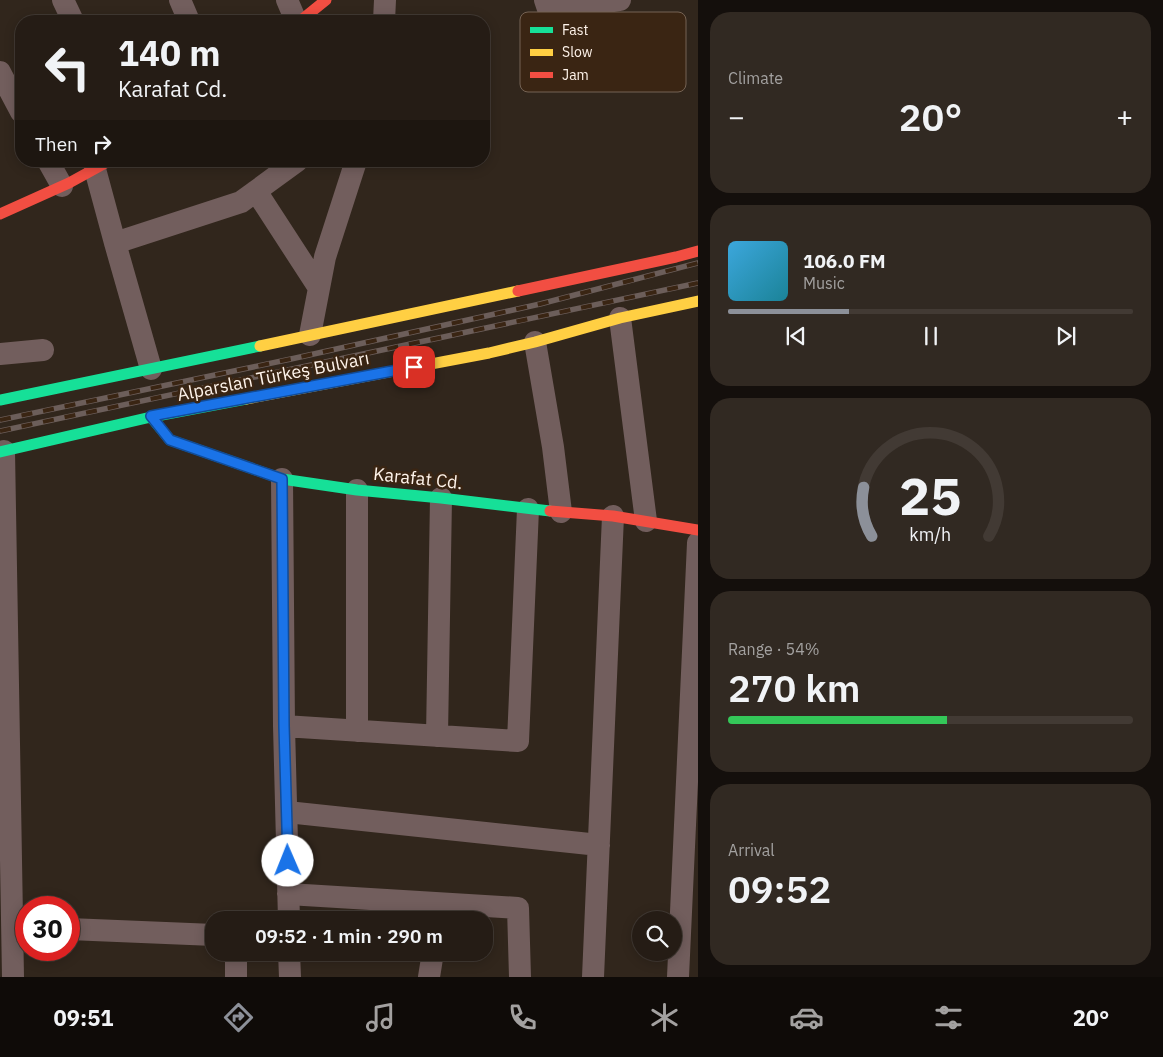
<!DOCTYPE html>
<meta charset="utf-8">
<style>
:root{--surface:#251c15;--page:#312922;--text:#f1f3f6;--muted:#a3a1a0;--line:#423a34;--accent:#8c9099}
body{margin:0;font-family:"IBM Plex Sans",sans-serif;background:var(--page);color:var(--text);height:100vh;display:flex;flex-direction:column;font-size:19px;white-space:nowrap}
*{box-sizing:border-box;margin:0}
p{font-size:16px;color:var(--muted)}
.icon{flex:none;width:28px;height:28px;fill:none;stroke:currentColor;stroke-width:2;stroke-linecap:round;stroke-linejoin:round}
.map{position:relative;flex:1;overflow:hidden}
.details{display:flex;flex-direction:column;gap:12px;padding:12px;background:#140f0c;width:465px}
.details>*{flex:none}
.banner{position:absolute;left:15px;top:15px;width:475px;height:152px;border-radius:20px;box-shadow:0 2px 12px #0003,0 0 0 1px var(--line);background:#251c15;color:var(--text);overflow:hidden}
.buttons{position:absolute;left:632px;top:911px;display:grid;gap:10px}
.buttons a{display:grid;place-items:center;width:50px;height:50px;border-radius:50%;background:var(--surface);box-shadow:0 2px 12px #0003,0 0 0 1px var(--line);font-size:25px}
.speed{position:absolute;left:15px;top:896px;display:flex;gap:10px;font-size:25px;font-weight:700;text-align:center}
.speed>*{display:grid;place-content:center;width:65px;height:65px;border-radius:50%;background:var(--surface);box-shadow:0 2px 12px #0003,0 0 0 1px var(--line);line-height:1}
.speed .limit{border:8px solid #d22;background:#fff;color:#111}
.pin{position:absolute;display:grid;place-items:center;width:42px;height:42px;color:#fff;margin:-21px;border-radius:10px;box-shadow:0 2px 8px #0006}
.me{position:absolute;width:55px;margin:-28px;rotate:359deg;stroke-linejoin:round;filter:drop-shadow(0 0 4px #0008)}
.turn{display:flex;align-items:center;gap:18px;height:105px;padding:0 20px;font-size:22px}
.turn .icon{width:65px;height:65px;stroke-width:2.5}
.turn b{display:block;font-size:35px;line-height:42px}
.then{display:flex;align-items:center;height:48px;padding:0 20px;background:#0003;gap:10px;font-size:19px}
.big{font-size:38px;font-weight:600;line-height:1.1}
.details .card{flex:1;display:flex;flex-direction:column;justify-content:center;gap:8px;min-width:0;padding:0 18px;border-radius:20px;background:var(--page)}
.details .dial{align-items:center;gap:0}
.dial svg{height:130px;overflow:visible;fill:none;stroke:var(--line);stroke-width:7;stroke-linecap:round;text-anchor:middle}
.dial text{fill:var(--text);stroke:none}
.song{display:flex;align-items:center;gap:15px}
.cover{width:60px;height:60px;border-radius:8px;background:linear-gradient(135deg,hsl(200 70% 55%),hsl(190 70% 35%))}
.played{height:5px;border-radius:2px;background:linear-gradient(90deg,var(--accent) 30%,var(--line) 30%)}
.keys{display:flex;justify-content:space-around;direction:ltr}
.heat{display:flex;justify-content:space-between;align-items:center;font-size:28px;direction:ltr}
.charge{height:8px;border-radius:4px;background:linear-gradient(90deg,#34c759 54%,var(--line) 0)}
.trip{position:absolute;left:205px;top:911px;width:288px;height:50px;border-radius:20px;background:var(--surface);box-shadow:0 2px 12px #0003,0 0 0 1px var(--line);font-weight:600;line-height:50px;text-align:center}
.tab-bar{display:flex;height:80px;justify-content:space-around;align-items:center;background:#0f0b08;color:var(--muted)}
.tab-bar .icon{width:35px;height:35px}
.tab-bar .on{color:var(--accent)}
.tab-bar b{font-size:22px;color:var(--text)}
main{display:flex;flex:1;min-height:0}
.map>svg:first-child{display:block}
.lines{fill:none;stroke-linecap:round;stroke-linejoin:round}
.street{stroke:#725e5d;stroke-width:22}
.fast{stroke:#16e098;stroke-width:11}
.slow{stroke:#ffcf43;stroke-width:11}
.jam{stroke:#f24e42;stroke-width:11}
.rail-casing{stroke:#6c5e5a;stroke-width:5.5}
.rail{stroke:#3a2513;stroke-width:4;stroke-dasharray:11;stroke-linecap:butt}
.route-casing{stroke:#114b97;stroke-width:12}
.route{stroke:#1a73e8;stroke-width:9}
.labels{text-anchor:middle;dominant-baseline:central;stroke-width:5;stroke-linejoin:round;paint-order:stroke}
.street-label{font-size:18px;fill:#fef3ea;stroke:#3a2513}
.key{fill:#3a2513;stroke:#756354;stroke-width:1}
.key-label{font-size:14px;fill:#fef3ea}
</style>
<main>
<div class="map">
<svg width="698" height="977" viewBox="0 0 698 977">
<rect width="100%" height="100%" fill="#31261c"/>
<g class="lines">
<!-- street -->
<path class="street" d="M63,0L73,21
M180,0L189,21
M287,0L296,21
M545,0L549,12L620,0
M384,21L385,0
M0,72L21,112
M48,161L62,186
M95,169L115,243L151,369
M256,191L319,288
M115,243L241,202L297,161
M620,318L646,521
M310,335L325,257L356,161
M535,342L553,447L561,512
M0,354L43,350
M4,451L13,977
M282,479L284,726L289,920
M357,490V731
M284,726L518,741L528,509
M437,736L441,498
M287,812L599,845
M288,894L518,908L520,977
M69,929L214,935
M289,952L290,977
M236,977V952
M429,977L433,952
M593,977L613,516
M678,977L698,543"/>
<!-- fast -->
<path class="fast" d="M0,400L260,346
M151,417L170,440L282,479L357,490L441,498L550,511
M0,452L151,417L246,399"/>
<!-- slow -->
<path class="slow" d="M260,346L518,291
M246,399L489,353L535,342L620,318L698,301"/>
<!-- jam -->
<path class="jam" d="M300,21L326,0
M0,214L69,183L109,161
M518,291L676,257L698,251
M550,511L613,516L698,530"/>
<defs>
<path id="rail" d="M0,420L291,359L540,304L698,263
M0,431L698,283"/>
</defs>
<!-- rail casing -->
<use href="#rail" class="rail-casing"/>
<!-- rail -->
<use href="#rail" class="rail"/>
</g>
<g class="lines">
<defs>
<path id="route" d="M288,861L284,726L282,479L170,440L151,416L414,367"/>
</defs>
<!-- route casing -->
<use href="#route" class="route-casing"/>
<!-- route -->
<use href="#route" class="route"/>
</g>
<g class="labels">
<!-- street labels -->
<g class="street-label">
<text transform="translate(273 376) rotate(-11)">Alparslan Türkeş Bulvarı</text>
<text transform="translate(418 478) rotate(6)">Karafat Cd.</text>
</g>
</g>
<!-- legend -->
<rect x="520" y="12" width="166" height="80" rx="8" class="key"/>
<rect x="530" y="27" width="23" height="6" fill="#16e098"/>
<rect x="530" y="49" width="23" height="7" fill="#ffcf43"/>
<rect x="530" y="72" width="23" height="6" fill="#f24e42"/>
<g class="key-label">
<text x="562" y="35">Fast</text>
<text x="562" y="57">Slow</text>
<text x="562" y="80">Jam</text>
</g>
</svg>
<div class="buttons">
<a><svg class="icon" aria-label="search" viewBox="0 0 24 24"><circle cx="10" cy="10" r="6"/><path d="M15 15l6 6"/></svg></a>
</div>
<div class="speed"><div class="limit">30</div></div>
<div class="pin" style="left:414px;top:367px;background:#d93025"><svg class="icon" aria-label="arrive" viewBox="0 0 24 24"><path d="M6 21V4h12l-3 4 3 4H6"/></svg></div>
<svg class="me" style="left:288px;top:861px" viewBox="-20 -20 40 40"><circle r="19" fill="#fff"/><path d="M0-13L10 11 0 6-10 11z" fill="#1a73e8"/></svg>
<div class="trip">09:52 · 1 min · 290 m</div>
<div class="banner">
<div class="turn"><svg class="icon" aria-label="left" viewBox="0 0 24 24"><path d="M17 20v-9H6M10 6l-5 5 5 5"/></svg><div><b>140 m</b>Karafat Cd.</div></div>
<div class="then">Then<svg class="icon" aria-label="right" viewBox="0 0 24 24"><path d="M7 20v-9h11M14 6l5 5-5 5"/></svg></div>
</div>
</div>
<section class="details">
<div class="card"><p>Climate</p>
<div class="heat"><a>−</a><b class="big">20°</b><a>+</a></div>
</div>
<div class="card">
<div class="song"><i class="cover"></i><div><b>106.0 FM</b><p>Music</p></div></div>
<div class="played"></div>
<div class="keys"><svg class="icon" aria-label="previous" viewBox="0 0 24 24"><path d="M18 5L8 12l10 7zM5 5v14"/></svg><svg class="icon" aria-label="pause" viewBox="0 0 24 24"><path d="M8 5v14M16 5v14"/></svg><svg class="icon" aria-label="next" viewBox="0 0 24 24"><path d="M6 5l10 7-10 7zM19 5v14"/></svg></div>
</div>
<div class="card dial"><svg viewBox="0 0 100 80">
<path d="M14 69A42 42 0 1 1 86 69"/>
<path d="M14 69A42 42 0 0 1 9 39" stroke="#8c9099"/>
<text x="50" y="56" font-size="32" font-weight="700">25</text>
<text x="50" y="72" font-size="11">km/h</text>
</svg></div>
<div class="card"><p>Range · 54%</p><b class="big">270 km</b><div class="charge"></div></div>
<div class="card"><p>Arrival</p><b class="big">09:52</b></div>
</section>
</main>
<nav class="tab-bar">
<b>09:51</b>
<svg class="icon on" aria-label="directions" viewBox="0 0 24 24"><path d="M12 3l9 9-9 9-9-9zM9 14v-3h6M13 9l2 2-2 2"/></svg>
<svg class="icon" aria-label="music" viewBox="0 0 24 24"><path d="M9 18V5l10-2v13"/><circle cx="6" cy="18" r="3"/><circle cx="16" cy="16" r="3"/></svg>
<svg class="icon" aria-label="phone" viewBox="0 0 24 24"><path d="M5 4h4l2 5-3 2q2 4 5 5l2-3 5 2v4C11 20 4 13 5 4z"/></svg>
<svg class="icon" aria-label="climate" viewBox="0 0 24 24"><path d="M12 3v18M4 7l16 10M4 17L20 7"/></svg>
<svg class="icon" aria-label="car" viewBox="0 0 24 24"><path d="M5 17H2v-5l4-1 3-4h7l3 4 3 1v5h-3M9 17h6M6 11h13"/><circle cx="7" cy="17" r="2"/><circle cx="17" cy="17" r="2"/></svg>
<svg class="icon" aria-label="filters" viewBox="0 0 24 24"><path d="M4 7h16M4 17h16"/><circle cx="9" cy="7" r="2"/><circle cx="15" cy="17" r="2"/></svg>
<b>20°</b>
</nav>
